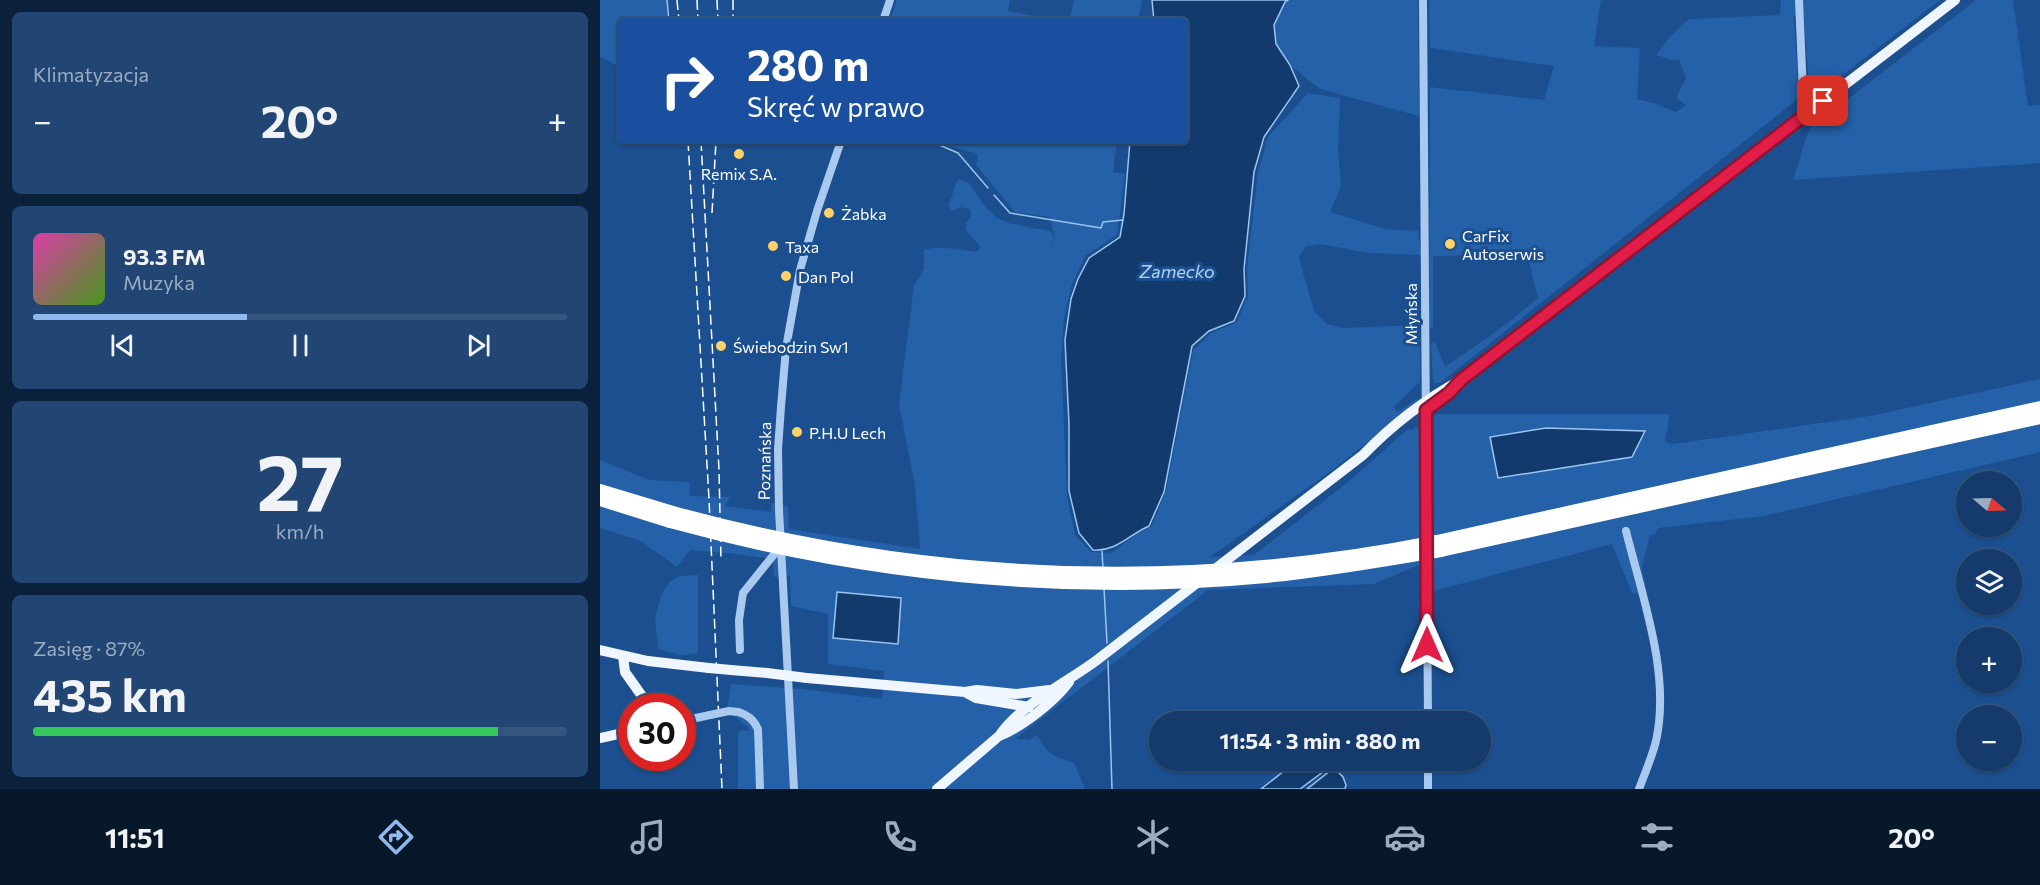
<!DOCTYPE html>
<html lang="pl">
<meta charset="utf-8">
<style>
:root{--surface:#143b6b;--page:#214673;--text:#f1f3f6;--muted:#9dadc1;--line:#33557e;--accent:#90b9f0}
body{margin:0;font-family:Commissioner,sans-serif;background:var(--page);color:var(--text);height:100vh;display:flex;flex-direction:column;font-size:22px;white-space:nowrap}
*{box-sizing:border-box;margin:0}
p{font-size:20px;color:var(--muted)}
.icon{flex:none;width:33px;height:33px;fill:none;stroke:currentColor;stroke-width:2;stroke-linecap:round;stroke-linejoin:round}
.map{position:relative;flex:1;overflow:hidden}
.side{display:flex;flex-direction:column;gap:12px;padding:12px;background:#0b203b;width:600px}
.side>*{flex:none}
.top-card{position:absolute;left:18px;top:18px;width:570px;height:126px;border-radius:6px;box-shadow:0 2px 4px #0004,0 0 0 2px var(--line);background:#1a4fa0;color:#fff;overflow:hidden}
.needle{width:39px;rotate:109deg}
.controls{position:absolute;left:1356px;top:471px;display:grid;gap:12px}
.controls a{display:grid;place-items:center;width:66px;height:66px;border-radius:50%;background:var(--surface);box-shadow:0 2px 4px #0004,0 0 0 2px var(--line);font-size:30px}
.speed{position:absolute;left:18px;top:693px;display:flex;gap:12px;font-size:30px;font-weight:700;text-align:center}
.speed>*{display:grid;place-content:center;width:78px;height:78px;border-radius:50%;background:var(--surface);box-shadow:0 2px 4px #0004,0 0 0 2px var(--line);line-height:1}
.speed .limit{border:9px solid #d22;background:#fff;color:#111}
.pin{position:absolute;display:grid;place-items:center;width:51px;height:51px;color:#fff;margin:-26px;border-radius:12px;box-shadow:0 3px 9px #0006}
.me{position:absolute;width:66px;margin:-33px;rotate:0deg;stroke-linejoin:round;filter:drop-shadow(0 0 4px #0008)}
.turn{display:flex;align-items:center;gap:21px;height:126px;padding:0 30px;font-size:27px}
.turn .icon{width:78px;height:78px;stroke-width:2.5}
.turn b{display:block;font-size:42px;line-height:51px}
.big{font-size:45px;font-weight:700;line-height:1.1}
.side .card{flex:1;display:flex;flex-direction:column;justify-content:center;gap:9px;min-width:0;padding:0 21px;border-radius:9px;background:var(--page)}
.side .dial{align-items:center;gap:0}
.dial b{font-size:78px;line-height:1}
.song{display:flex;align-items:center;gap:18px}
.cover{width:72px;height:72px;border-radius:9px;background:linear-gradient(135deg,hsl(320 70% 55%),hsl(100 70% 35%))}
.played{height:6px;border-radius:3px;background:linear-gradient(90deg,var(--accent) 40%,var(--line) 40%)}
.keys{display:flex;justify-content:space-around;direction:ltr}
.heat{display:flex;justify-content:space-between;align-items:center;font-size:33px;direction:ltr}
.charge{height:9px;border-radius:4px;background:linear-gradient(90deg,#34c759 87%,var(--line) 0)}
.trip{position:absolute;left:549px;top:711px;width:342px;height:60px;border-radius:30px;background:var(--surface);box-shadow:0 2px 4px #0004,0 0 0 2px var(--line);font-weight:700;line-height:60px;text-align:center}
.tab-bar{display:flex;height:96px;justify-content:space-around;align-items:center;background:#08182b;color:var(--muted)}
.tab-bar .icon{width:42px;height:42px}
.tab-bar .selected{color:var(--accent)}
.tab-bar b{font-size:27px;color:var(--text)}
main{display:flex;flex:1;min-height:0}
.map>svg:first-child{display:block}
.green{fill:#2461a8}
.water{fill:#123a6d;stroke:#9cc4f0;stroke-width:1.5}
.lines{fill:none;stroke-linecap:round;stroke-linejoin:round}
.stream{stroke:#9cc4f0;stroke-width:1.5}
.minor{stroke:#a9c9ee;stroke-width:8}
.major{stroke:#f0f6ff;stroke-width:10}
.highway{stroke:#fff;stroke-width:12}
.rail{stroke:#fff;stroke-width:1.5;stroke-dasharray:10 4.5;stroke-linecap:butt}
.minor-bridge{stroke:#a9c9ee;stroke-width:8}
.major-bridge{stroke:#f0f6ff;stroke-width:10}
.highway-bridge{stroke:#fff;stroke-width:12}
.route-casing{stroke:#92132f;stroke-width:15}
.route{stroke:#e11d48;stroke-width:10}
.poi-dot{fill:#ffd166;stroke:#1b4f8f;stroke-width:2}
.labels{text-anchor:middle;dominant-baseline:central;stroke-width:6;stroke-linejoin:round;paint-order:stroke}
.poi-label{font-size:16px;fill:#fff;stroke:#1b4f8f;text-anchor:start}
.street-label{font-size:16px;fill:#fff;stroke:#1b4f8f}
.water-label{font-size:18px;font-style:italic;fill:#b5d3f5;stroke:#1b4f8f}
</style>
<main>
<section class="side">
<div class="card"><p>Klimatyzacja</p>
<div class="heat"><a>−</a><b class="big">20°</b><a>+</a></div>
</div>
<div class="card">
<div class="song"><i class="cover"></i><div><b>93.3 FM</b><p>Muzyka</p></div></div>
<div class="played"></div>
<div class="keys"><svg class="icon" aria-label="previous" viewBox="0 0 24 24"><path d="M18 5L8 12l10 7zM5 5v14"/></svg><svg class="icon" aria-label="pause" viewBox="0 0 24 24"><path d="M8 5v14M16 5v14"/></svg><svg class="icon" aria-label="next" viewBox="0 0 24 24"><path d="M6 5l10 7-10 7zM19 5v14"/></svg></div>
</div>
<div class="card dial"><b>27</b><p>km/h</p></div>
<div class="card"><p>Zasięg · 87%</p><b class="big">435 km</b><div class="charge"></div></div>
</section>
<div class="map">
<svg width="1440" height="789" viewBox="0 0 1440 789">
<rect width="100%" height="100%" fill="#1b4f8f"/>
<!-- green -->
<path class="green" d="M0,0H68L69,21H21V67L0,57Z
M297,0H410L408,11L461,21H290Z
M474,0H542L538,21H469Z
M688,0H818L819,116L720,89L690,65L676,44L674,25L685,2Z
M829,0H1001L994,46L1040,48L1037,99L1054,103L1076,112L1086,105L1076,98L1086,78L1079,60H1070L1056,55L1070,37L1089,19L1180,15L1181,0H1340L1210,100L1204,17L1194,16L1199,98L840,383H835L833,379L831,345L834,340L845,367L908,323L938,298L927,254L833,256V327L829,329L830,87L944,100L954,66L830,48Z
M1376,0H1413L1428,106L1440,105V163L1193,180L1209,129Z
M708,93L740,98L738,150L741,186L730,212L785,229L818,231L821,255L768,253L720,244L706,246L699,258L714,311L727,324L743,328L820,325V382L793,407L798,412L818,398L815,405L731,471L610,557L654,555L748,482L809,428L810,430L817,427L821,434L820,501H832L830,419L837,414H1070L1065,442L1073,444L1270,416L1440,379V452L1164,516L1058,528L1055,534L1050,535L1042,568L1047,594L1032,593L1012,544L837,590L821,589L819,565L774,584L608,590L415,739L429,740L437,735C448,755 453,756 474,763L485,789H138V734L141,730L149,731L148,727L136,717L126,715L131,684L202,689L282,699L284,671L228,664V614L191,606L190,576L174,577L173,559L127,553L90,550L77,567L41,541L0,528V460L49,480L89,482L90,496L130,497L125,506L171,512V503L188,506L189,529L320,549L315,486L299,404L314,285L324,269V250C336,245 363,250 376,252L381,247L366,230V222L371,217L370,209L361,207L352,211L348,205C354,196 352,187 359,179L369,183L386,208L397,218L412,224L451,231L454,238L450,251L455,237L449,217L415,212L376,165L378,154L332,141H517L513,172L525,174L517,235L485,256L471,287L464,319L461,358L467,496L475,535L491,552L511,553L535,535L552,526L566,490L593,351L611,333L637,322L648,296L647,269L658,172L668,137Z
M98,575V653L81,655L58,649L55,618L61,595L70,581L80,576Z"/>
<!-- water -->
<path class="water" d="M552,0H688L685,2L674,25L676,44L690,65L699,86L664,137L654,172L644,269L645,296L634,321L609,331L592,346L564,492L549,526C530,534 516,552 493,550L479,533L469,491V424L465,340L471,299L478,279L489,258L520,237L524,214L530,141H585V21H554Z
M946,428L1045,431L1032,457L898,478L890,437Z
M237,592L301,598L298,644L233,638Z
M698,760L728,761L729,763L728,768L700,789H661Z
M730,771H737L743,777L746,785L745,789H707Z"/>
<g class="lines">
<!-- stream -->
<path class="stream" d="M67,0L69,21
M330,141L358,153L388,188
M394,195L410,213L501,228L503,222L523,220
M502,551L503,568
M504,588L507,643
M508,661L512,789"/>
<!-- minor -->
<path class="minor" d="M823,0L828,722
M1199,0L1204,116
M283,21L290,0
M1026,531C1042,596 1071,674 1056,741C1052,757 1045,773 1039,789
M140,650L139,620L143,593L180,547
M138,712C148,715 153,719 158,729L160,789
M82,721L110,715
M828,760V789
M194,789L179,510L178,449L181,407L186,348L200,270L217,211L241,141"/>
<!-- major -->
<path class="major" d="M0,650L48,661L109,668
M23,656L25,672L49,706
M131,670L167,673
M207,678L365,692L377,690L416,694L449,690
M365,692L376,698L429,707
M399,736C422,727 454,702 469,682
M0,738L32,731
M337,789L399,736C422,703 465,684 497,660L763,455C791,426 826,399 861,380L1355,0"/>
<!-- highway -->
<path class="highway" d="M0,490L73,512
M0,500L70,522
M837,541L1440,407
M841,551L1440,418"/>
<!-- rail -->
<path class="rail" d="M77,0L79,21
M97,0L98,21
M117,0L118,21
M133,0V21
M88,141L109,499L122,789
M101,141L119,470L121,560
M112,213L116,141"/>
<!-- minor-bridge -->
<path class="minor-bridge" d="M110,715L129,711L138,712"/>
<!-- major-bridge -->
<path class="major-bridge" d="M109,668L131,670
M167,673L207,678"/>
<!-- highway-bridge -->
<path class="highway-bridge" d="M73,512C325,581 581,592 837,541
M70,522C264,575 465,596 666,577C725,571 783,561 841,551"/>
</g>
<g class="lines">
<defs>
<path id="route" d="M827,645L826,410L849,393L861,380L1223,101"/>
</defs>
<!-- route casing -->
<use href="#route" class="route-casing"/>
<!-- route -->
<use href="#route" class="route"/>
</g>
<!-- markers -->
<g class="poi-dot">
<circle cx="139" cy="154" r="6"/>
<circle cx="229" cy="213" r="6"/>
<circle cx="850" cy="244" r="6"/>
<circle cx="173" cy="246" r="6"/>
<circle cx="186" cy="276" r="6"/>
<circle cx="121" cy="346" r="6"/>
<circle cx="197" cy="432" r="6"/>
</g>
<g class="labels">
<!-- poi labels -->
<g class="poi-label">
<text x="139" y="173" text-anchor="middle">Remix S.A.</text>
<text x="241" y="213">Żabka</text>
<text x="862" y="235">CarFix<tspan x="862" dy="18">Autoserwis</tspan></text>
<text x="185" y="246">Taxa</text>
<text x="198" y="276">Dan Pol</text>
<text x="133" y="346">Świebodzin Sw1</text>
<text x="209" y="432">P.H.U Lech</text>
</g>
<!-- street labels -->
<g class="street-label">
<text transform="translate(810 314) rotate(-90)">Młyńska</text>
<text transform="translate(164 461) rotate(-89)">Poznańska</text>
</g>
<!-- water labels -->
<g class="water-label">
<text x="577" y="271">Zamecko</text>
</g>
</g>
</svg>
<div class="controls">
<a><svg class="needle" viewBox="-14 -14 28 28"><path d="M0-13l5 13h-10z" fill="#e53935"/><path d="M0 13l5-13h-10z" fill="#9dadc1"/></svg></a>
<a><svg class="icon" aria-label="layers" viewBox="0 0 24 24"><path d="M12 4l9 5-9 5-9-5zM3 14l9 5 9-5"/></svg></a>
<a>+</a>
<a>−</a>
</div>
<div class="speed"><div class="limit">30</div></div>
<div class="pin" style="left:1223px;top:101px;background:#d93025"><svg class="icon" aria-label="arrive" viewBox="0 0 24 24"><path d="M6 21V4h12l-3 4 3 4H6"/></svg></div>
<svg class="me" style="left:827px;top:645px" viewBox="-20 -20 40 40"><path d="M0-17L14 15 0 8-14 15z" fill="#e11d48" stroke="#fff" stroke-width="4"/></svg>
<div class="trip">11:54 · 3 min · 880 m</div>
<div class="top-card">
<div class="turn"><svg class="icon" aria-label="right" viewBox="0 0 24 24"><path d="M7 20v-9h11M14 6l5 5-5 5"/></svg><div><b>280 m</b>Skręć w prawo</div></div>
</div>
</div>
</main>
<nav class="tab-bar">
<b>11:51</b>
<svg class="icon selected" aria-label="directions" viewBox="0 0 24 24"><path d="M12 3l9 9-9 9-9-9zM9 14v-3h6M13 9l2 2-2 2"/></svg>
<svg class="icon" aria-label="music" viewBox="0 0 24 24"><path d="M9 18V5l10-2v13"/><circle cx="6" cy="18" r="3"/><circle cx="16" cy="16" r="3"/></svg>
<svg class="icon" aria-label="phone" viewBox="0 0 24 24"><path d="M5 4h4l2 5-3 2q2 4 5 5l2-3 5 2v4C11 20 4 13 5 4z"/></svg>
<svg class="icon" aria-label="climate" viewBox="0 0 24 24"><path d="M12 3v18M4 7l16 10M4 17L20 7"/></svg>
<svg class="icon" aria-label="car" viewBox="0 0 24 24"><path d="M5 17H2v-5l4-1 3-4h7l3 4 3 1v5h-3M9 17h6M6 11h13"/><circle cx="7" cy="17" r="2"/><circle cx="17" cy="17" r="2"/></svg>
<svg class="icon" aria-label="filters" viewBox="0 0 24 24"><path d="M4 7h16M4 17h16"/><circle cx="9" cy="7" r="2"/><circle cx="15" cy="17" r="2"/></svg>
<b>20°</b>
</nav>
